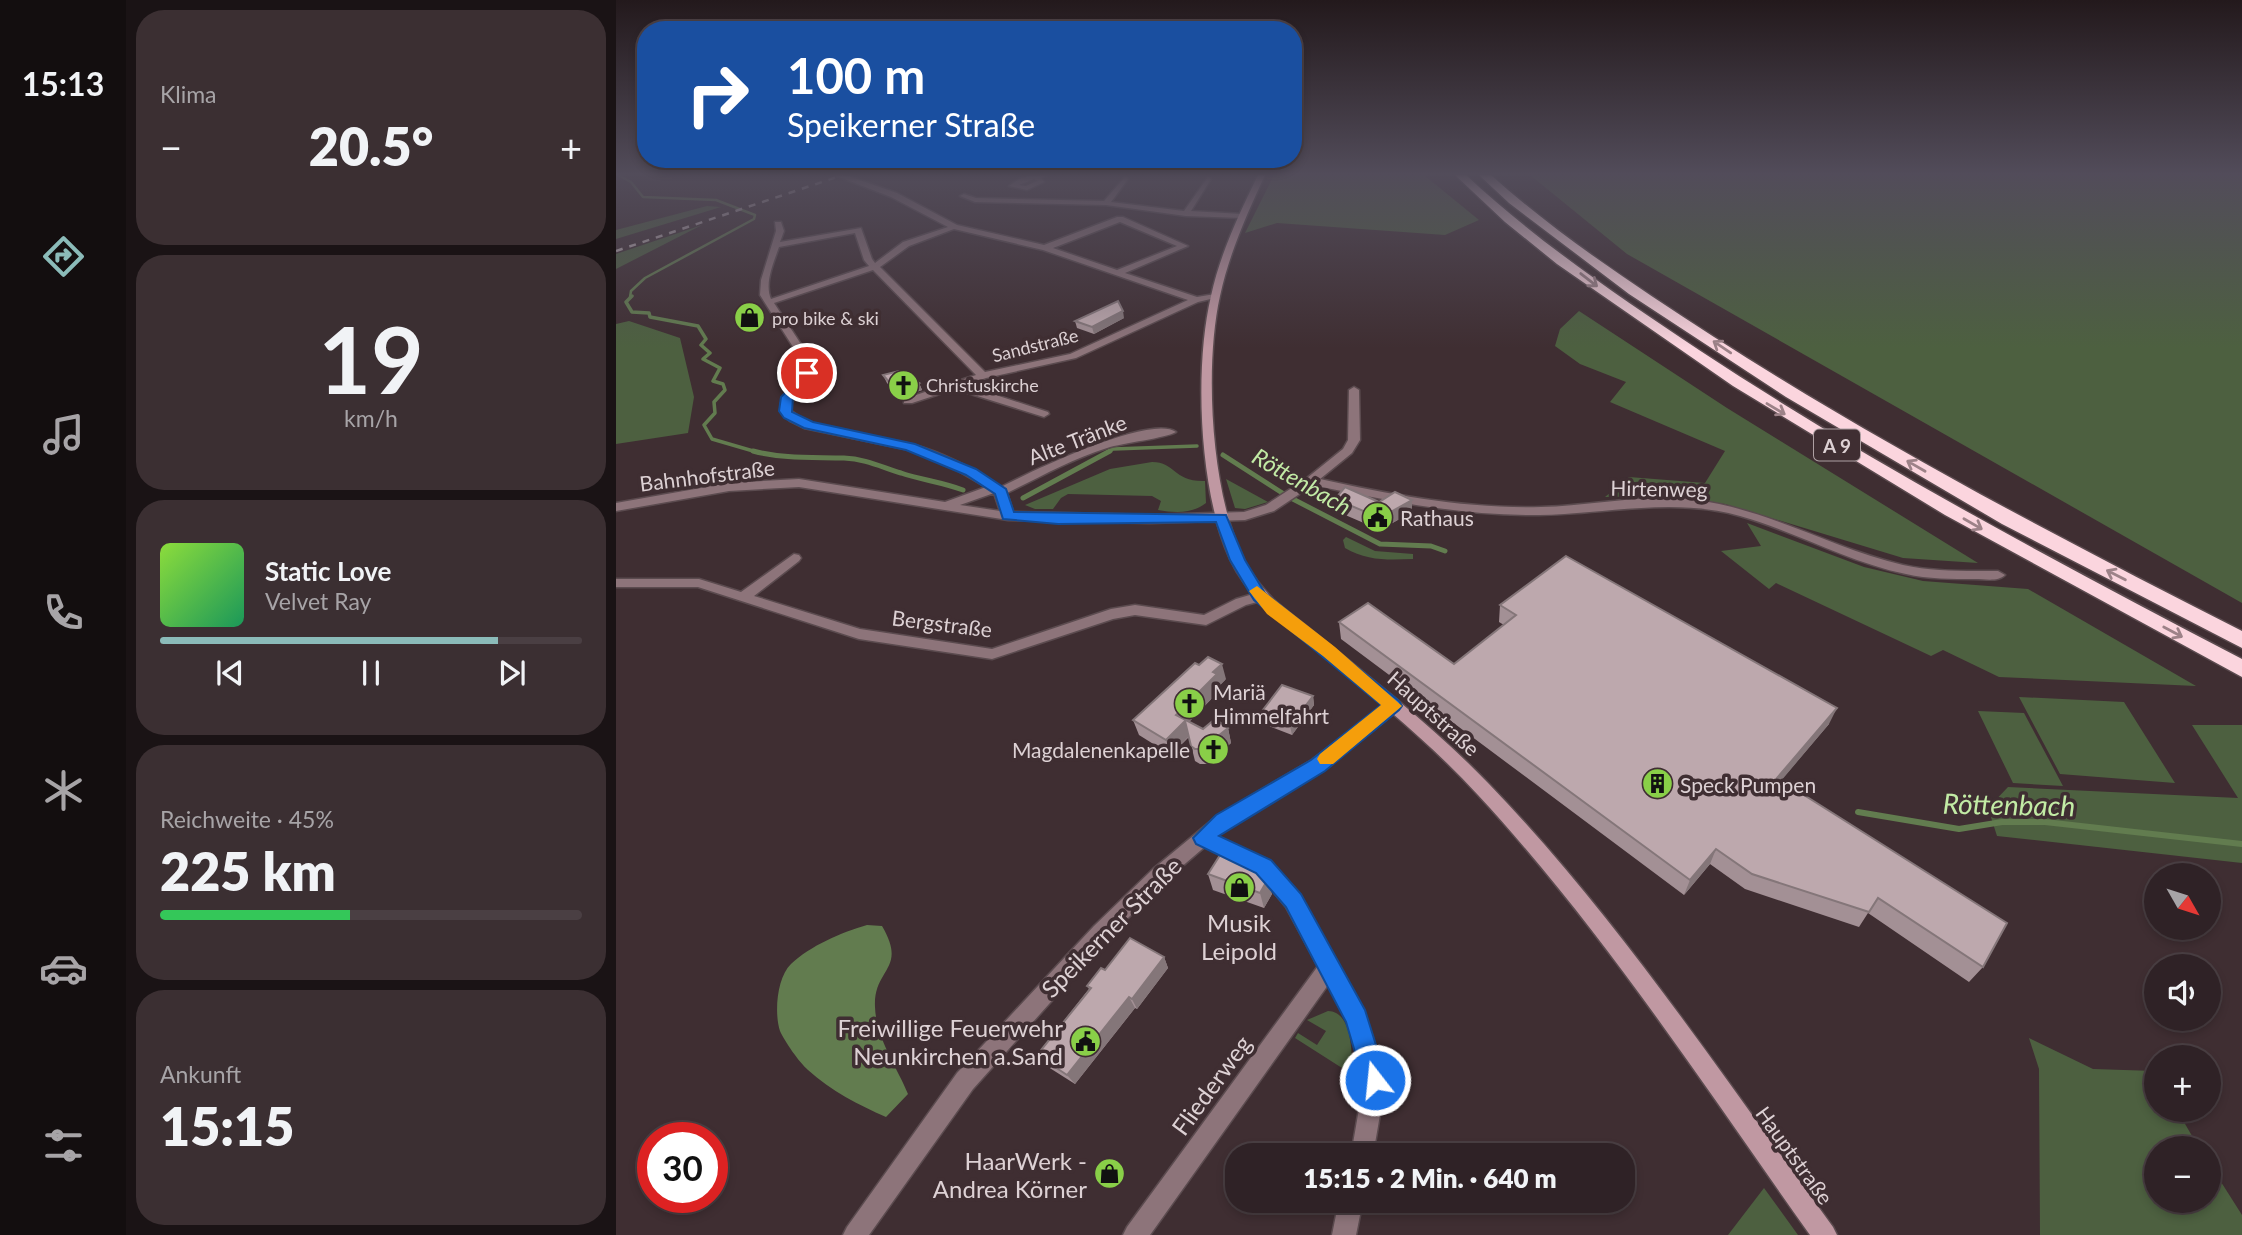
<!DOCTYPE html>
<html lang="de">
<meta charset="utf-8">
<style>
:root{--surface:#2f2226;--page:#3b2f32;--text:#f1f3f6;--muted:#a7a4a7;--line:#4a3f43;--accent:#8bbbb9}
body{margin:0;font-family:Lato,sans-serif;background:var(--page);color:var(--text);height:100vh;display:flex;flex-direction:column;font-size:26px;white-space:nowrap}
*{box-sizing:border-box;margin:0}
p{font-size:23px;color:var(--muted)}
.icon{flex:none;width:38px;height:38px;fill:none;stroke:currentColor;stroke-width:2;stroke-linecap:round;stroke-linejoin:round}
.map{position:relative;flex:1;overflow:hidden}
.side{display:flex;flex-direction:column;gap:10px;padding:10px;background:#1a1315;width:490px}
.side>*{flex:none}
.top-card{position:absolute;left:21px;top:21px;width:665px;height:147px;border-radius:28px;box-shadow:0 4px 10px #0003,0 0 0 2px var(--line);background:#1a4fa0;color:#fff;overflow:hidden}
.needle{width:46px;rotate:129deg}
.fabs{position:absolute;left:1528px;top:863px;display:grid;gap:14px}
.fabs a{display:grid;place-items:center;width:77px;height:77px;border-radius:50%;background:var(--surface);box-shadow:0 4px 10px #0003,0 0 0 2px var(--line);font-size:35px}
.speed{position:absolute;left:21px;top:1122px;display:flex;gap:14px;font-size:35px;font-weight:700;text-align:center}
.speed>*{display:grid;place-content:center;width:91px;height:91px;border-radius:50%;background:var(--surface);box-shadow:0 4px 10px #0003,0 0 0 2px var(--line);line-height:1}
.speed .limit{border:10px solid #d22;background:#fff;color:#111}
.pin{position:absolute;display:grid;place-items:center;width:60px;height:60px;color:#fff;margin:-30px;border:4px solid #fff;border-radius:50%;box-shadow:0 2px 7px #0007}
.me{position:absolute;width:77px;margin:-38px;rotate:344deg;stroke-linejoin:round;filter:drop-shadow(0 0 5px #0008)}
.turn{display:flex;align-items:center;gap:24px;height:147px;padding:0 35px;font-size:32px}
.turn .icon{width:91px;height:91px;stroke-width:2.5}
.turn b{display:block;font-size:49px;line-height:60px}
.big{font-size:52px;font-weight:800;line-height:1.1}
.side .widget{flex:1;display:flex;flex-direction:column;justify-content:center;gap:10px;min-width:0;padding:0 24px;border-radius:28px;background:var(--page)}
.side .dial{align-items:center;gap:0}
.dial b{font-size:91px;line-height:1}
.song{display:flex;align-items:center;gap:21px}
.cover{width:84px;height:84px;border-radius:10px;background:linear-gradient(135deg,hsl(90 70% 55%),hsl(150 70% 35%))}
.played{height:7px;border-radius:4px;background:linear-gradient(90deg,var(--accent) 80%,var(--line) 80%)}
.keys{display:flex;justify-content:space-around;direction:ltr}
.heat{display:flex;justify-content:space-between;align-items:center;font-size:38px;direction:ltr}
.charge{height:10px;border-radius:5px;background:linear-gradient(90deg,#34c759 45%,var(--line) 0)}
.trip{position:absolute;left:609px;top:1143px;width:410px;height:70px;border-radius:28px;background:var(--surface);box-shadow:0 4px 10px #0003,0 0 0 2px var(--line);font-weight:800;line-height:70px;text-align:center}
main{display:flex;flex:1;min-height:0}
.dock{display:flex;flex-direction:column;width:126px;justify-content:space-around;align-items:center;background:#130e0f;color:var(--muted)}
.dock .icon{width:49px;height:49px}
.dock .selected{color:var(--accent)}
.dock b{font-size:32px;color:var(--text)}
.map>svg:first-child{display:block}
.green{fill:#4d6040}
.water{fill:#627c4f}
.lines{fill:none;stroke-linecap:round;stroke-linejoin:round}
.stream-far3{stroke:#627c4f;stroke-width:2.5}
.stream-far2{stroke:#627c4f;stroke-width:3.5}
.stream-far1{stroke:#627c4f;stroke-width:5}
.stream{stroke:#627c4f;stroke-width:6}
.minor-casing{stroke:#5b4b4f;stroke-width:3}
.tertiary-casing{stroke:#5b4b4f;stroke-width:3}
.secondary-casing{stroke:#5b4b4f;stroke-width:3}
.motorway-casing{stroke:#5b4b4f;stroke-width:3}
.minor{fill:#8d747a;fill-rule:evenodd}
.tertiary{fill:#8d747a;fill-rule:evenodd}
.secondary{fill:#c098a2;fill-rule:evenodd}
.motorway{fill:#fbd5de;fill-rule:evenodd}
.rail{stroke:#bfb2b5;stroke-width:2.5;stroke-dasharray:7 7;stroke-linecap:butt}
.wall{fill:#a39095}
.shaded-wall{fill:#847679}
.building{fill:#bda8ad;stroke:#847679;stroke-width:2}
.oneway{stroke:#9d8288}
.route{fill:#1a73e8;stroke:#114b97;stroke-width:2}
.slow{fill:#f59e0b}
.labels{text-anchor:middle;dominant-baseline:central;stroke-width:7;stroke-linejoin:round;paint-order:stroke}
.far-poi-label{font-size:18px;fill:#ddd1d4;stroke:#3f2e32;text-anchor:start}
.far-street-label{font-size:18px;fill:#ddd1d4;stroke:#3f2e32}
.shield{fill:#3f2e32;stroke:#aea0a3;stroke-width:2}
.shield-label{font-size:19px;font-weight:bold;fill:#ddd1d4}
.street-label{font-size:21px;fill:#ddd1d4;stroke:#3f2e32}
.poi-label{font-size:21px;fill:#ddd1d4;stroke:#3f2e32;text-anchor:start}
.water-label{font-size:23px;font-style:italic;fill:#c2eba5;stroke:#3f2e32}
.near-poi-label{font-size:24px;fill:#ddd1d4;stroke:#3f2e32;text-anchor:end}
.near-street-label{font-size:24px;fill:#ddd1d4;stroke:#3f2e32}
.near-water-label{font-size:28px;font-style:italic;fill:#c2eba5;stroke:#3f2e32}
</style>
<main>
<nav class="dock">
<b>15:13</b>
<svg class="icon selected" aria-label="directions" viewBox="0 0 24 24"><path d="M12 3l9 9-9 9-9-9zM9 14v-3h6M13 9l2 2-2 2"/></svg>
<svg class="icon" aria-label="music" viewBox="0 0 24 24"><path d="M9 18V5l10-2v13"/><circle cx="6" cy="18" r="3"/><circle cx="16" cy="16" r="3"/></svg>
<svg class="icon" aria-label="phone" viewBox="0 0 24 24"><path d="M5 4h4l2 5-3 2q2 4 5 5l2-3 5 2v4C11 20 4 13 5 4z"/></svg>
<svg class="icon" aria-label="climate" viewBox="0 0 24 24"><path d="M12 3v18M4 7l16 10M4 17L20 7"/></svg>
<svg class="icon" aria-label="car" viewBox="0 0 24 24"><path d="M5 17H2v-5l4-1 3-4h7l3 4 3 1v5h-3M9 17h6M6 11h13"/><circle cx="7" cy="17" r="2"/><circle cx="17" cy="17" r="2"/></svg>
<svg class="icon" aria-label="filters" viewBox="0 0 24 24"><path d="M4 7h16M4 17h16"/><circle cx="9" cy="7" r="2"/><circle cx="15" cy="17" r="2"/></svg>
</nav>
<section class="side">
<div class="widget"><p>Klima</p>
<div class="heat"><a>−</a><b class="big">20.5°</b><a>+</a></div>
</div>
<div class="widget dial"><b>19</b><p>km/h</p></div>
<div class="widget">
<div class="song"><i class="cover"></i><div><b>Static Love</b><p>Velvet Ray</p></div></div>
<div class="played"></div>
<div class="keys"><svg class="icon" aria-label="previous" viewBox="0 0 24 24"><path d="M18 5L8 12l10 7zM5 5v14"/></svg><svg class="icon" aria-label="pause" viewBox="0 0 24 24"><path d="M8 5v14M16 5v14"/></svg><svg class="icon" aria-label="next" viewBox="0 0 24 24"><path d="M6 5l10 7-10 7zM19 5v14"/></svg></div>
</div>
<div class="widget"><p>Reichweite · 45%</p><b class="big">225 km</b><div class="charge"></div></div>
<div class="widget"><p>Ankunft</p><b class="big">15:15</b></div>
</section>
<div class="map">
<svg width="1626" height="1235" viewBox="0 0 1626 1235">
<rect width="100%" height="100%" fill="#3f2e32"/>
<!-- green -->
<path class="green" d="M658,175H808L863,220L829,235L661,223L629,233Z
M914,175H1626V603L1011,254Z
M91,206L105,207L0,239V230Z
M86,225L0,269V254Z
M963,311L1111,408L1362,563L1287,558L1109,504L1042,496L989,497L1013,477L1089,483L1109,451L994,402L1010,382L964,364L939,346L944,329Z
M13,321L64,338L78,397L72,433L0,444V324Z
M536,462C560,462 557,482 589,481L590,503C576,514 559,513 542,510L545,501L536,496L452,494L445,498L437,509H419L409,505L494,469Z
M610,479L652,502L629,509L619,508Z
M1131,523L1248,567L1307,581L1412,589L1580,686L1383,677L1327,650L1315,656L1160,583L1153,589L1105,551L1145,546Z
M730,537L759,551L797,554V559C772,560 751,561 729,548L727,540Z
M1403,697L1508,702L1559,783L1444,774Z
M1362,711L1408,713L1447,786L1397,783Z
M1576,725H1626V863L1381,836L1372,808L1392,787L1622,798Z
M712,1011C738,1012 735,1056 737,1075L679,1038L682,1033L701,1045L710,1031L691,1020Z
M1413,1038L1477,1069L1539,1071L1540,1110H1561L1583,1148H1540V1200H1592L1593,1163L1626,1215V1235H1424L1423,1069Z
M1148,1188L1182,1235H1112Z"/>
<!-- water -->
<path class="water" d="M251,925L266,926C292,970 257,968 259,1007C260,1038 281,1067 292,1094L270,1117C243,1105 215,1091 192,1070C183,1062 169,1042 164,1031C158,1013 161,977 175,964C194,946 226,932 251,925Z"/>
<g class="lines">
<!-- stream-far3 -->
<path class="stream-far3" d="M2,175L15,182L27,197L100,200L139,215L138,219L29,278L15,291L14,297"/>
<!-- stream-far2 -->
<path class="stream-far2" d="M16,296L10,302L16,312L33,313L34,317L82,326L90,339L85,345L94,353L87,359L104,368L97,381L107,384L109,390L98,402L99,413L88,425L96,439L144,453
M490,453L497,449L581,446"/>
<!-- stream-far1 -->
<path class="stream-far1" d="M137,451C167,459 198,457 228,458C250,459 265,467 285,473C306,480 326,482 347,490
M607,455L671,496L764,544L815,546L829,551
M407,498L494,451"/>
<!-- stream -->
<path class="stream" d="M1242,812L1343,829L1386,822H1429L1626,844"/>
<defs>
<path id="minor" d="M218,175H229L281,193L341,225L428,245L501,217H507L572,246L509,273L581,297L599,294L603,297L582,302L460,358L370,378L349,385L432,412L433,414L428,417L339,389L296,403H288V399L360,375L257,270L158,303L198,364L175,404L174,410C206,438 259,434 298,445C329,453 359,470 385,487C414,472 534,414 560,432C551,438 506,443 491,448C456,459 424,477 391,493L397,512L534,515L628,512L650,505L691,478L727,449L732,440L733,390L738,387L743,390L744,440L736,453L704,479C777,495 850,509 925,507C976,506 1028,493 1079,500C1152,509 1215,548 1287,565C1318,572 1350,571 1382,571L1389,575C1382,582 1369,579 1359,579C1336,579 1312,579 1290,574C1232,562 1181,532 1124,516C1057,497 991,514 923,515C847,516 772,501 697,485L658,511L629,520L534,523L392,520L183,487L113,491L0,511V503L113,483L183,479L329,502L370,487L339,469L294,450L188,428L174,421L164,411L166,398L188,364L144,295L145,280L160,231L159,222H165L168,231L164,242L245,228L256,259L259,263L287,242L332,227L275,197ZM504,222L561,246L501,270L437,248ZM338,229L427,250L572,300L454,354L369,372L264,267L293,246ZM239,233L248,260L253,266L155,299C148,283 158,262 163,247ZM378,493L384,511L344,505Z
M417,175H431L425,178L428,182L411,190L393,186L403,179ZM418,179L421,181L410,186L403,185Z
M509,177L512,179L495,202L568,211L592,177L595,179L575,211L626,214L630,216L626,218L570,216L490,205L359,202L344,196L348,194L360,198L488,201Z
M178,554L183,555L185,558L183,561L138,596L244,629L376,649L495,609L519,605L588,615L620,599L644,592L651,597L649,600L630,605L590,625L519,615L497,619L376,659L243,639L82,587H0V579H83L125,592Z
M587,830L654,861L684,895L748,1011L770,1080L757,1155H735L748,1080L732,1021L712,985L534,1235H507L511,1227L702,966L670,907L642,873L581,843L578,838L581,833Z
M723,1200H747L740,1235H716Z"/>
<path id="tertiary" d="M777,700L782,702L785,706L782,710L708,770L613,826L549,881L492,938L357,1089L253,1235H227L231,1227L341,1073L478,926L537,869L601,816L696,760L772,702Z"/>
<path id="secondary" d="M642,175H649C631,214 613,254 604,296C588,367 595,494 628,560C635,575 646,587 657,599C674,614 692,627 710,642C766,687 823,732 873,784C1003,919 1107,1077 1217,1227L1221,1235H1194C1088,1086 987,930 862,795C818,747 767,705 718,664C680,632 635,605 614,559C583,491 578,368 595,296C604,254 623,214 642,175Z"/>
<path id="motorway" d="M839,175H850C922,242 1002,296 1083,350C1257,465 1441,562 1626,659V677L1329,515L1117,386L941,264L889,222Z
M863,175H875C943,236 1021,287 1098,337C1269,447 1445,539 1626,631V648L1386,524L1170,397L1013,294L893,203Z"/>
</defs>
<!-- minor casing -->
<use href="#minor" class="minor-casing"/>
<!-- tertiary casing -->
<use href="#tertiary" class="tertiary-casing"/>
<!-- secondary casing -->
<use href="#secondary" class="secondary-casing"/>
<!-- motorway casing -->
<use href="#motorway" class="motorway-casing"/>
<!-- minor -->
<use href="#minor" class="minor"/>
<!-- tertiary -->
<use href="#tertiary" class="tertiary"/>
<!-- secondary -->
<use href="#secondary" class="secondary"/>
<!-- motorway -->
<use href="#motorway" class="motorway"/>
<!-- rail -->
<path class="rail" d="M0,251L227,175"/>
</g>
<!-- wall -->
<path class="wall" d="M508,318L478,334L461,328L459,321Z
M267,375L303,383L306,390L283,398L271,383Z
M719,499L763,502L796,500V512L764,530L720,511Z
M884,605L1213,724L1165,780L1367,967L1353,982L1252,913L1243,927L1129,889L1094,864L1068,895L725,639L723,622L838,664L888,625L883,622Z
M610,679L604,685L605,689L573,722L587,729L612,728L615,743L591,764H584L579,761L573,737L555,755L523,735L517,720Z
M697,696L698,705L676,735L645,723L643,715Z
M640,864L642,872L656,894L648,908L597,890L592,874Z
M548,957L552,968L521,1009L519,1008L459,1084L429,1065L421,1055L473,989L471,986L489,970Z"/>
<!-- shaded-wall -->
<path class="shaded-wall" d="M507,311L508,318L478,334L476,327Z
M303,383L306,390L283,398L280,390Z
M796,500V512L764,530V518Z
M606,664L610,679L604,685L605,689L570,725L573,736L555,755L550,740L560,715L597,672Z
M697,696L698,705L676,735L674,726Z
M1221,708L1213,724L1154,794L1161,778Z
M612,728L615,743L591,764L586,749Z
M1100,849L1094,864L1068,895L1074,880Z
M652,879L656,894L648,908L644,893Z
M548,957L552,968L521,1009L516,999Z
M513,997L519,1008L459,1084L451,1075Z"/>
<!-- building -->
<path class="building" d="M502,301L507,311L476,327L459,321Z
M283,371L303,383L280,390L267,375Z
M729,487L763,502L779,492L796,500L764,518L719,499Z
M950,556L1221,708L1161,778L1391,923L1367,967L1262,898L1253,912L1136,874L1100,849L1074,880L723,622L752,603L838,664L900,615L884,605Z
M592,657L606,664L597,672L601,674L560,715L587,729L599,719L612,728L586,749H579L575,746L569,721L550,740L517,720L579,663L583,665Z
M666,685L697,696L674,726L643,715Z
M606,852L640,864L639,870L652,879L644,893L592,874Z
M514,938L548,957L516,999L513,997L451,1075L421,1055L475,988L471,986L485,968L489,970Z"/>
<!-- one-way arrows -->
<defs><path id="oneway-shaft" d="M-6 0H5M1.5-3L5.5 0L1.5 3" fill="none" stroke-width="1.6" stroke-linecap="round" stroke-linejoin="round" transform="scale(1.75)"/></defs>
<g class="oneway">
<use href="#oneway-shaft" transform="translate(973 280) rotate(38)"/>
<use href="#oneway-shaft" transform="translate(1106 347) rotate(-146)"/>
<use href="#oneway-shaft" transform="translate(1160 409) rotate(31)"/>
<use href="#oneway-shaft" transform="translate(1300 466) rotate(-150)"/>
<use href="#oneway-shaft" transform="translate(1357 524) rotate(30)"/>
<use href="#oneway-shaft" transform="translate(1500 575) rotate(-153)"/>
<use href="#oneway-shaft" transform="translate(1557 632) rotate(28)"/>
</g>
<!-- sky -->
<linearGradient id="sky" x2="0" y2="1"><stop stop-color="#23191c"/><stop offset="0.5" stop-color="#524c5a"/><stop offset="1" stop-color="#524c5a" stop-opacity="0"/></linearGradient>
<rect width="1626" height="348" fill="url(#sky)"/>
<!-- route -->
<path class="route" d="M191,370L196,373L177,397L176,412L197,422L299,444L360,469L390,489L398,512L610,515L629,560L649,593L783,701L786,706L783,710L709,771L603,836L655,860L685,894L749,1010L771,1080L767,1089L759,1092L750,1089L730,1022L670,907L640,873L580,844L577,838L600,815L695,760L765,705L638,600L614,560L600,522L442,524L387,519L379,494L350,475L290,450L188,428L168,418L163,411L165,397Z"/>
<!-- slow -->
<path class="slow" d="M641,586L719,647L786,706L717,764H704L701,759L704,754L765,705L707,656L651,614L633,591Z"/>
<!-- icons -->
<defs>
<symbol id="shop-disc" viewBox="-11 -11 22 22"><circle r="9.5" fill="#89cf48" stroke="#3f2e32"/><path d="M-5-2.5h2.3a2.7 3.5 0 0 1 5.4 0H5L5.5 6h-11ZM-1.5-2.5h3a1.5 2.3 0 0 0-3 0Z" fill="#111"/></symbol>
<symbol id="church-disc" viewBox="-11 -11 22 22"><circle r="9.5" fill="#89cf48" stroke="#3f2e32"/><path d="M-1.2-6h2.4v3.5h3.3v2.4h-3.3V6h-2.4V-.1h-3.3v-2.4h3.3Z" fill="#111"/></symbol>
<symbol id="civic-disc" viewBox="-11 -11 22 22"><circle r="9.5" fill="#89cf48" stroke="#3f2e32"/><path d="M-.6-6.5H3V-4.5H.6V-3L4-1V1h2V6H-6V1h2V-1L-.6-3ZM-1.2 2.5V6h2.4V2.5Z" fill="#111"/></symbol>
<symbol id="building-disc" viewBox="-11 -11 22 22"><circle r="9.5" fill="#89cf48" stroke="#3f2e32"/><path d="M-4-6H4V6H1V3H-1V6H-4ZM-2.5-4.3h1.7v1.8h-1.7ZM.8-4.3h1.7v1.8H.8ZM-2.5-1h1.7V.8h-1.7ZM.8-1h1.7V.8H.8Z" fill="#111"/></symbol>
</defs>
<g fill-rule="evenodd">
<use href="#shop-disc" x="116" y="300" width="35" height="35"/>
<use href="#church-disc" x="270" y="368" width="35" height="35"/>
<use href="#civic-disc" x="744" y="500" width="35" height="35"/>
<use href="#church-disc" x="556" y="686" width="35" height="35"/>
<use href="#church-disc" x="580" y="732" width="35" height="35"/>
<use href="#building-disc" x="1024" y="766" width="35" height="35"/>
<use href="#shop-disc" x="606" y="870" width="35" height="35"/>
<use href="#civic-disc" x="452" y="1024" width="35" height="35"/>
<use href="#shop-disc" x="476" y="1156" width="35" height="35"/>
</g>
<g class="labels">
<!-- far-poi labels -->
<g class="far-poi-label">
<text x="156" y="318">pro bike &amp; ski</text>
<text x="310" y="385">Christuskirche</text>
</g>
<!-- far-street labels -->
<g class="far-street-label">
<text transform="translate(419 345) rotate(-14)">Sandstraße</text>
</g>
<!-- shield labels -->
<rect class="shield" x="1198" y="429.5" width="46" height="31" rx="5"/>
<g class="shield-label">
<text x="1221" y="445">A 9</text>
</g>
<!-- street labels -->
<g class="street-label">
<text transform="translate(461 439) rotate(-21)">Alte Tränke</text>
<text transform="translate(91 475) rotate(-7)">Bahnhofstraße</text>
<text transform="translate(1043 488) rotate(1)">Hirtenweg</text>
<text transform="translate(326 623) rotate(7)">Bergstraße</text>
<text transform="translate(818 713) rotate(42)">Hauptstraße</text>
<text transform="translate(1179 1155) rotate(54)">Hauptstraße</text>
</g>
<!-- poi labels -->
<g class="poi-label">
<text x="784" y="517">Rathaus</text>
<text x="597" y="691">Mariä<tspan x="597" dy="24">Himmelfahrt</tspan></text>
<text x="574" y="749" text-anchor="end">Magdalenenkapelle</text>
<text x="1064" y="784">Speck Pumpen</text>
</g>
<!-- water labels -->
<g class="water-label">
<text transform="translate(686 481) rotate(30)">Röttenbach</text>
</g>
<!-- near-poi labels -->
<g class="near-poi-label">
<text x="623" y="922" text-anchor="middle">Musik<tspan x="623" dy="28">Leipold</tspan></text>
<text x="447" y="1027">Freiwillige Feuerwehr<tspan x="447" dy="28">Neunkirchen a.Sand</tspan></text>
<text x="471" y="1160">HaarWerk -<tspan x="471" dy="28">Andrea Körner</tspan></text>
</g>
<!-- near-street labels -->
<g class="near-street-label">
<text transform="translate(495 927) rotate(-45)">Speikerner Straße</text>
<text transform="translate(595 1085) rotate(-54)">Fliederweg</text>
</g>
<!-- near-water labels -->
<g class="near-water-label">
<text transform="translate(1393 804) rotate(1)">Röttenbach</text>
</g>
</g>
</svg>
<div class="fabs">
<a><svg class="needle" viewBox="-14 -14 28 28"><path d="M0-13l5 13h-10z" fill="#e53935"/><path d="M0 13l5-13h-10z" fill="#a7a4a7"/></svg></a>
<a><svg class="icon" aria-label="sound" viewBox="0 0 24 24"><path d="M4 9h4l5-4v14l-5-4H4zM17 9q2 3 0 6"/></svg></a>
<a>+</a>
<a>−</a>
</div>
<div class="speed"><div class="limit">30</div></div>
<div class="pin" style="left:191px;top:373px;background:#d93025"><svg class="icon" aria-label="arrive" viewBox="0 0 24 24"><path d="M6 21V4h12l-3 4 3 4H6"/></svg></div>
<svg class="me" style="left:759px;top:1080px" viewBox="-20 -20 40 40"><circle r="17" fill="#1a73e8" stroke="#fff" stroke-width="3"/><path d="M0-11L8 9 0 5-8 9z" fill="#fff"/></svg>
<div class="trip">15:15 · 2 Min. · 640 m</div>
<div class="top-card">
<div class="turn"><svg class="icon" aria-label="right" viewBox="0 0 24 24"><path d="M7 20v-9h11M14 6l5 5-5 5"/></svg><div><b>100 m</b>Speikerner Straße</div></div>
</div>
</div>
</main>
